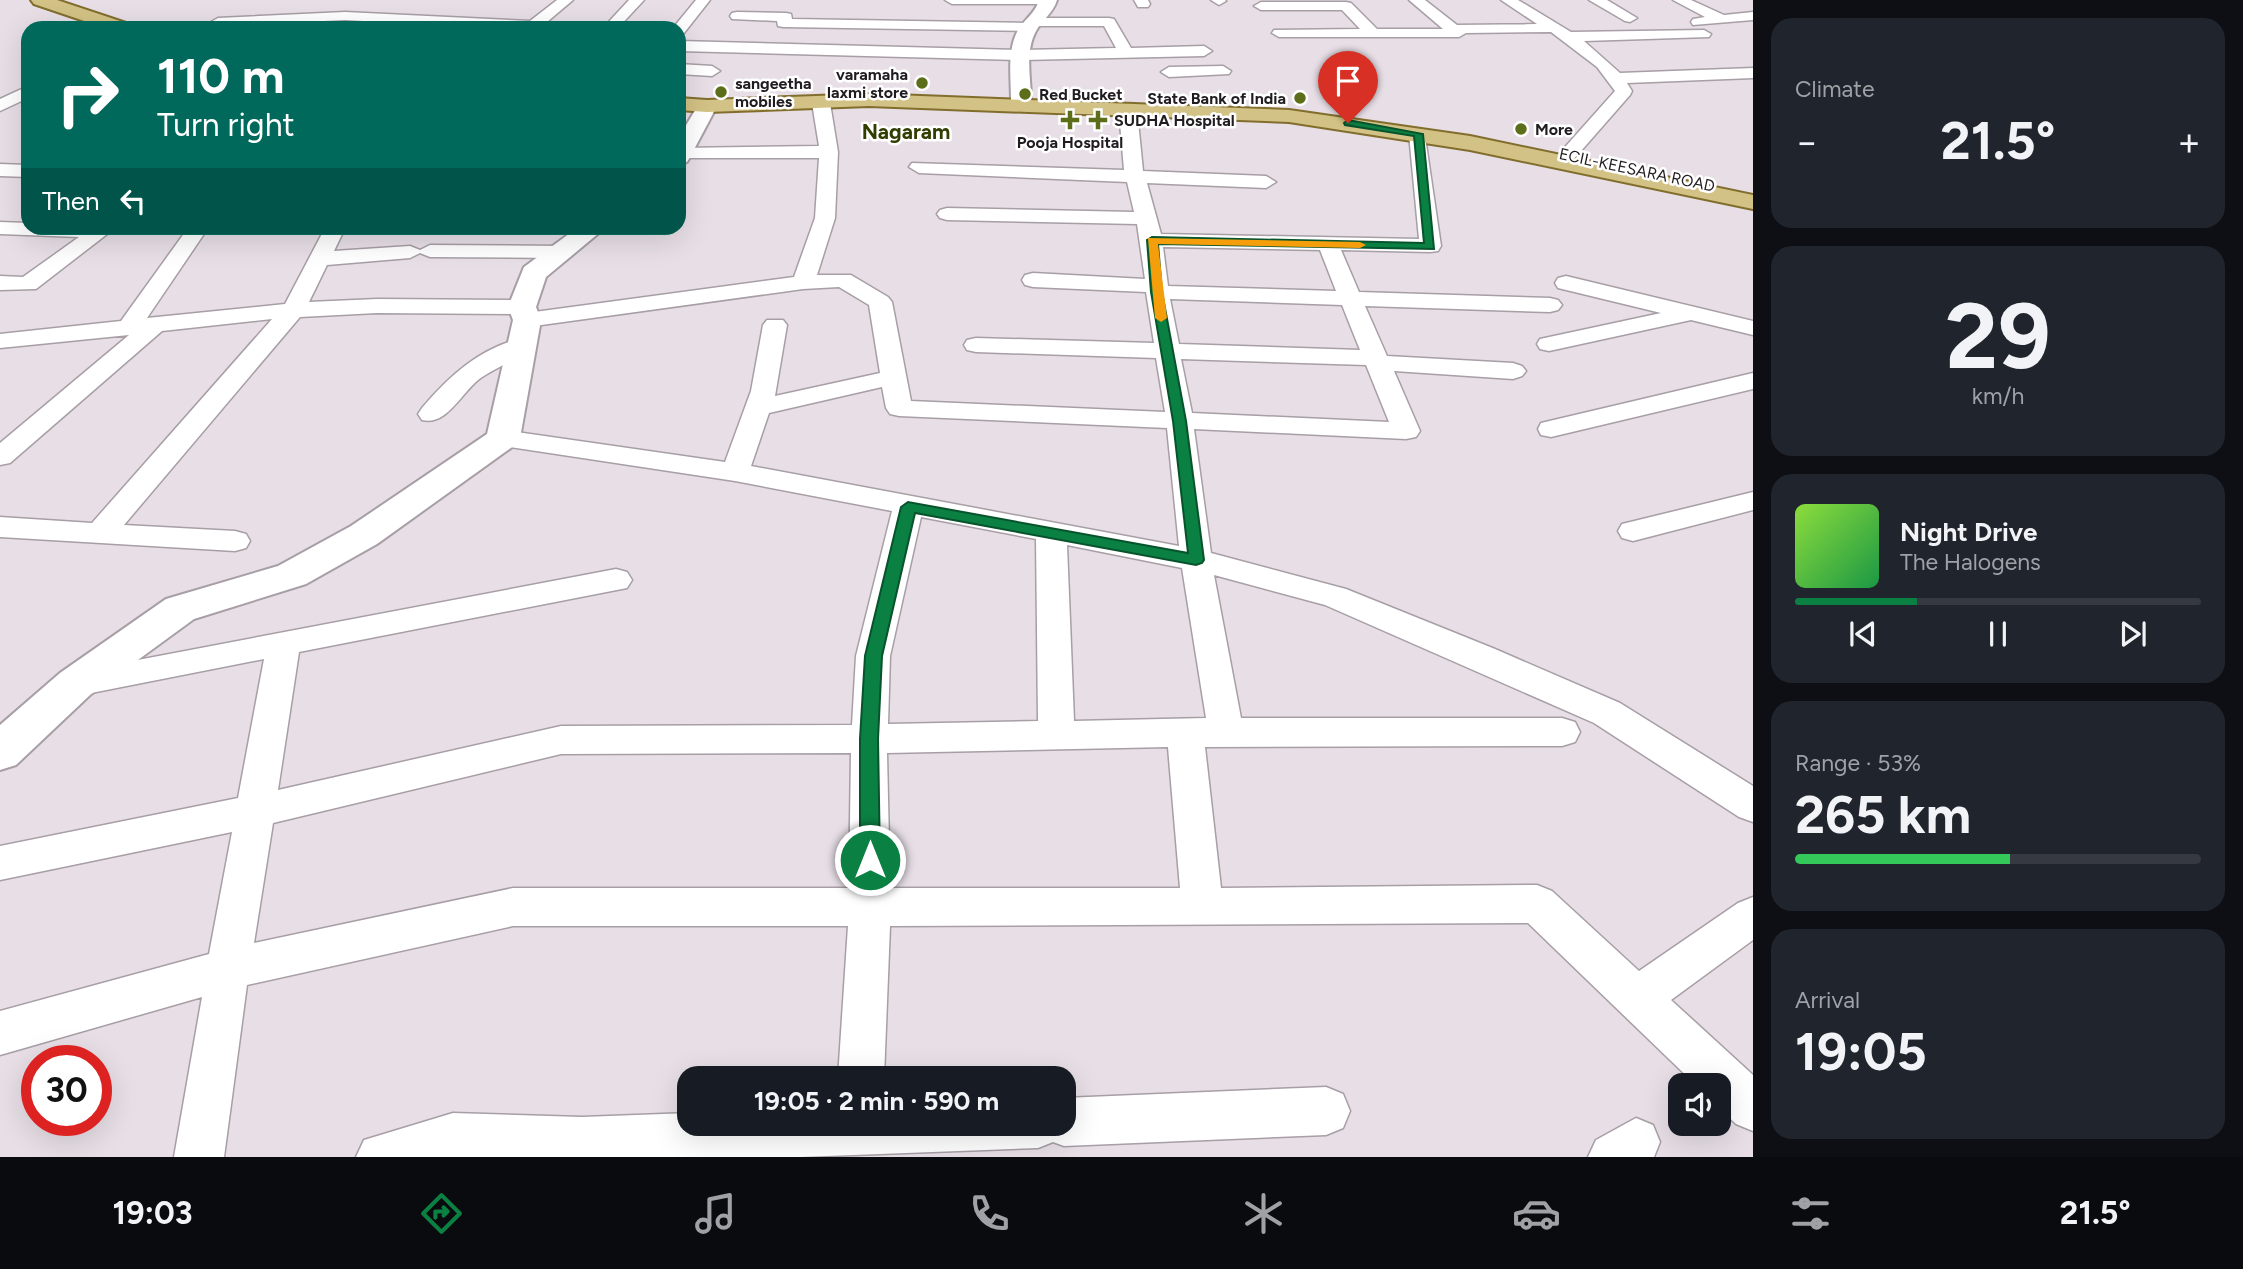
<!DOCTYPE html>
<meta charset="utf-8">
<style>
:root{--surface:#171b24;--page:#20242c;--text:#f1f3f6;--muted:#9ea1a6;--line:#363941;--accent:#0b8043}
body{margin:0;font-family:Figtree,sans-serif;background:var(--page);color:var(--text);height:100vh;display:flex;flex-direction:column;font-size:26px;white-space:nowrap}
*{box-sizing:border-box;margin:0}
p{font-size:23px;color:var(--muted)}
.icon{flex:none;width:38px;height:38px;fill:none;stroke:currentColor;stroke-width:2;stroke-linecap:round;stroke-linejoin:round}
.map{position:relative;flex:1;overflow:hidden}
.details{display:flex;flex-direction:column;gap:18px;padding:18px;background:#0d0f14;width:490px}
.details>*{flex:none}
.banner{position:absolute;left:21px;top:21px;width:665px;height:214px;border-radius:21px;box-shadow:0 7px 28px #0002;background:#00695c;color:#fff;overflow:hidden}
.fabs{position:absolute;left:1668px;top:1073px;display:grid;gap:14px}
.fabs a{display:grid;place-items:center;width:63px;height:63px;border-radius:14px;background:var(--surface);box-shadow:0 7px 28px #0002;font-size:35px}
.speed{position:absolute;left:21px;top:1045px;display:flex;gap:14px;font-size:35px;font-weight:700;text-align:center}
.speed>*{display:grid;place-content:center;width:91px;height:91px;border-radius:50%;background:var(--surface);box-shadow:0 7px 28px #0002;line-height:1}
.speed .limit{border:10px solid #d22;background:#fff;color:#111}
.pin{position:absolute;display:grid;place-items:center;width:60px;height:60px;color:#fff;margin:-72px -30px;border-radius:50% 50% 50% 0;rotate:-45deg;box-shadow:0 0 7px #0007}
.pin .icon{rotate:45deg}
.me{position:absolute;width:77px;margin:-38px;rotate:0deg;stroke-linejoin:round;filter:drop-shadow(0 0 5px #0008)}
.turn{display:flex;align-items:center;gap:24px;height:147px;padding:0 21px;font-size:32px}
.turn .icon{width:91px;height:91px;stroke-width:2.5}
.turn b{display:block;font-size:49px;line-height:60px}
.then{display:flex;align-items:center;height:66px;padding:0 21px;background:#0003;gap:14px;font-size:26px}
.big{font-size:52px;font-weight:700;line-height:1.1}
.details .widget{flex:1;display:flex;flex-direction:column;justify-content:center;gap:10px;min-width:0;padding:0 24px;border-radius:21px;background:var(--page)}
.details .dial{align-items:center;gap:0}
.dial b{font-size:91px;line-height:1}
.song{display:flex;align-items:center;gap:21px}
.cover{width:84px;height:84px;border-radius:10px;background:linear-gradient(135deg,hsl(90 70% 55%),hsl(140 70% 35%))}
.played{height:7px;border-radius:4px;background:linear-gradient(90deg,var(--accent) 30%,var(--line) 30%)}
.keys{display:flex;justify-content:space-around;direction:ltr}
.heat{display:flex;justify-content:space-between;align-items:center;font-size:38px;direction:ltr}
.charge{height:10px;border-radius:5px;background:linear-gradient(90deg,#34c759 53%,var(--line) 0)}
.trip{position:absolute;left:677px;top:1066px;width:399px;height:70px;border-radius:21px;background:var(--surface);box-shadow:0 7px 28px #0002;font-weight:700;line-height:70px;text-align:center}
.tab-bar{display:flex;height:112px;justify-content:space-around;align-items:center;background:#090b0e;color:var(--muted)}
.tab-bar .icon{width:49px;height:49px}
.tab-bar .active{color:var(--accent)}
.tab-bar b{font-size:32px;color:var(--text)}
main{display:flex;flex:1;min-height:0}
.map>svg:first-child{display:block}
.lines{fill:none;stroke-linecap:round;stroke-linejoin:round}
.minor-casing{stroke:#a79ea6;stroke-width:3}
.tertiary-casing{stroke:#a79ea6;stroke-width:4}
.primary-casing{stroke:#826e2c;stroke-width:4}
.minor{fill:#fff;fill-rule:evenodd}
.tertiary{fill:#fff;fill-rule:evenodd}
.primary{fill:#d3c285;fill-rule:evenodd}
.route{fill:#0b8043;stroke:#07532c;stroke-width:2}
.slow{fill:#f59e0b}
.poi-dot{fill:#5d6e1a;stroke:#fff;stroke-width:2.5}
.labels{text-anchor:middle;dominant-baseline:central;stroke-width:5;stroke-linejoin:round;paint-order:stroke}
.far-poi-label{font-size:16px;font-weight:bold;fill:#201c1f;stroke:#fff;text-anchor:start}
.far-street-label{font-size:16px;fill:#201c1f;stroke:#fff}
.far-district-label{font-size:21px;font-weight:bold;fill:#323d01;stroke:#fff}
</style>
<main>
<div class="map">
<svg width="1753" height="1157" viewBox="0 0 1753 1157">
<rect width="100%" height="100%" fill="#e7dee6"/>
<g class="lines">
<defs>
<path id="minor" d="M557,0H573L547,22L577,24L584,28H492L345,20L218,26L211,22L218,18L345,12L530,21Z
M629,0H644L618,28H603Z
M696,0H710L684,33L679,34V28H673Z
M945,0H1046L1039,4H952Z
M1134,0H1148L1150,4L1148,7H1138Z
M1211,0H1225L1226,1L1219,5Z
M1409,0H1425L1457,25L1537,24L1501,0H1518L1571,32L1704,30L1711,34L1709,37L1584,41L1620,73L1753,68V78L1627,83L1632,91L1630,95L1574,159L1567,161L1558,155L1615,91L1597,67L1551,32L1466,33L1459,37H1279L1272,33L1274,30L1360,29L1342,10H1261L1254,6L1261,2H1346L1351,3L1377,29H1443Z
M1589,0H1607L1637,18L1630,22L1625,21Z
M1673,0H1691L1724,15L1753,12V20L1693,25L1691,22L1693,19L1705,17Z
M737,12L786,13L791,14L792,19L1027,23L1034,18H1109L1114,19L1131,48L1204,46L1212,51L1204,56L1022,60L679,51V41L1022,50L1116,48L1104,26H1035L1028,31L783,27L778,26L777,21L732,19L730,16L732,13Z
M679,64L712,66L720,71L712,76L679,74Z
M1223,66L1231,71L1229,74L1169,77L1161,72L1169,67Z
M28,86V98L0,111V99Z
M821,98L830,103L838,152L835,218L817,275H851L888,297L892,302L911,401L1165,412L1156,358L976,352L967,350L964,345L967,340L976,338L1154,343L1146,292L1033,287L1025,285L1022,280L1025,275L1033,273L1145,279L1137,224L947,220L940,218L937,214L940,210L947,208L1134,212L1127,182L919,173L909,167L912,163L1124,170L1119,111L1128,106L1137,111L1143,171L1266,176L1276,182L1266,188L1147,183L1161,234L1419,239L1409,134L1418,129L1424,130L1441,246L1438,251L1430,252L1341,250L1359,292L1550,298L1558,300L1562,305L1558,310L1550,312L1365,306L1387,356L1513,363L1522,366L1526,371L1522,376L1513,379L1394,371L1420,431L1416,437L1406,439L1194,429L1211,553L1346,589L1495,649L1620,703L1753,786V822L1739,817L1594,723L1325,605L1214,575L1241,718H1562L1575,722L1580,732L1575,742L1562,746L1205,747L1221,888L1537,885L1552,891L1639,971L1738,903L1753,897V940L1671,1000L1753,1075V1131L1736,1124L1718,1107V1085H1696L1528,923L890,926L884,1078H838L848,926H513L247,985L224,1157H174L202,997L0,1055V1011L209,954L232,832L0,880V846L238,798L264,659L76,696L64,692L59,683L64,674L616,569L627,572L632,580L627,588L299,652L278,790L561,726L852,725L856,656L892,511L735,481L503,446L493,444L489,438L493,432L503,430L725,462L751,391L763,325L767,320H783L787,325L775,396L880,373L869,305L839,287L803,289L527,327L519,325L515,320L519,315L527,313L794,277L815,218L819,158H684L679,156V148L819,146L812,103ZM1163,247L1320,250L1336,291L1168,286ZM1170,299L1342,305L1360,350L1179,344ZM1181,359L1366,365L1389,422L1192,413ZM882,387L886,408L890,414L899,416L1167,428L1179,546L751,466L769,413ZM921,517L1036,539L1038,721L888,724L890,656ZM1067,545L1182,568L1206,718L1074,721ZM1168,747L1180,888H890L887,753ZM851,753L849,888H513L254,943L273,823L561,754Z
M0,164L28,165V177L0,176Z
M0,222L28,223V228H115L36,289L0,290V276L23,277L79,237L0,234Z
M188,228H208L147,318L285,304L325,228H345L334,251L410,246L420,250L430,245L562,246L570,247L573,252L570,257L562,258L430,257L420,253L410,258L327,265L309,302L377,299L522,300L530,302L534,307L530,312L522,314L377,313L300,317L124,525L235,531L246,534L250,541L246,548L235,551L0,537V517L92,523L272,319L162,331L10,463L0,465V443L129,335L0,348V334L121,321Z
M1566,276L1753,321V335L1691,320L1549,351L1540,349L1537,344L1540,339L1661,313L1558,288L1555,283L1558,278Z
M522,338L531,340L534,345C528,355 491,369 478,380C460,395 446,426 422,420L418,414L422,408C449,376 480,348 522,338Z
M1753,373V389L1551,437L1541,435L1538,429L1541,423Z
M1753,492V510L1633,541L1622,538L1618,531L1622,524Z
M1326,1087L1343,1094L1350,1111L1343,1128L1326,1135L1064,1146L1053,1142L1038,1148L801,1157H356L364,1140L453,1113L582,1117L690,1113V1124H1064V1098Z
M1636,1118L1653,1125L1660,1142L1654,1157H1588L1596,1140Z"/>
<path id="tertiary" d="M1039,0H1057C1053,14 1041,20 1035,33C1025,53 1031,79 1031,100L1028,104H1014L1011,100C1011,78 1007,52 1017,32C1023,20 1036,13 1039,0Z
M707,100L714,102L717,106L690,157L687,162L679,164V137L700,102Z
M577,228H605L546,277L536,307L541,320L520,438L515,445L377,544L306,584L194,619L90,695L16,765L0,770V725L60,673L166,599L278,566L351,526L487,434L513,320L508,307L524,267Z"/>
<path id="primary" d="M31,0H57L129,24L132,28H105L34,4Z
M869,94L1289,110L1470,136L1753,195V209L1470,150L1289,122L869,106L707,112L679,110V98L707,100Z"/>
</defs>
<!-- minor casing -->
<use href="#minor" class="minor-casing"/>
<!-- tertiary casing -->
<use href="#tertiary" class="tertiary-casing"/>
<!-- primary casing -->
<use href="#primary" class="primary-casing"/>
<!-- minor -->
<use href="#minor" class="minor"/>
<!-- tertiary -->
<use href="#tertiary" class="tertiary"/>
<!-- primary -->
<use href="#primary" class="primary"/>
</g>
<!-- route -->
<path class="route" d="M1348,120L1423,134L1434,249L1158,244L1162,292L1186,421L1204,560L1202,563L1196,565L915,513L882,656L878,739L880,860L877,866L870,869L863,866L860,860V739L865,656L901,507L908,502L1188,553L1173,421L1151,292L1147,240L1152,237L1424,243L1414,136L1345,125L1344,123Z"/>
<!-- slow -->
<path class="slow" d="M1148,238L1360,242L1366,245L1360,248L1158,244L1167,318L1161,322L1155,318Z"/>
<!-- markers -->
<g class="poi-dot">
<circle cx="922" cy="83" r="7"/>
<circle cx="721" cy="92" r="7"/>
<circle cx="1025" cy="94" r="7"/>
<circle cx="1300" cy="98" r="7"/>
<path d="M1066.5 109.5h7v7h7v7h-7v7h-7v-7h-7v-7h7z"/>
<path d="M1094.5 109.5h7v7h7v7h-7v7h-7v-7h-7v-7h7z"/>
<circle cx="1521" cy="129" r="7"/>
</g>
<g class="labels">
<!-- far-poi labels -->
<g class="far-poi-label">
<text x="908" y="74" text-anchor="end">varamaha<tspan x="908" dy="18">laxmi store</tspan></text>
<text x="735" y="83">sangeetha<tspan x="735" dy="18">mobiles</tspan></text>
<text x="1039" y="94">Red Bucket</text>
<text x="1286" y="98" text-anchor="end">State Bank of India</text>
<text x="1114" y="120">SUDHA Hospital</text>
<text x="1535" y="129">More</text>
<text x="1070" y="142" text-anchor="middle">Pooja Hospital</text>
</g>
<!-- far-street labels -->
<g class="far-street-label">
<text transform="translate(1637 170) rotate(12)">ECIL-KEESARA ROAD</text>
</g>
<!-- far-district labels -->
<g class="far-district-label">
<text x="906" y="131">Nagaram</text>
</g>
</g>
</svg>
<div class="fabs">
<a><svg class="icon" aria-label="sound" viewBox="0 0 24 24"><path d="M4 9h4l5-4v14l-5-4H4zM17 9q2 3 0 6"/></svg></a>
</div>
<div class="speed"><div class="limit">30</div></div>
<div class="pin" style="left:1348px;top:123px;background:#d93025"><svg class="icon" aria-label="arrive" viewBox="0 0 24 24"><path d="M6 21V4h12l-3 4 3 4H6"/></svg></div>
<svg class="me" style="left:870px;top:860px" viewBox="-20 -20 40 40"><circle r="17" fill="#0b8043" stroke="#fff" stroke-width="3"/><path d="M0-11L8 9 0 5-8 9z" fill="#fff"/></svg>
<div class="trip">19:05 · 2 min · 590 m</div>
<div class="banner">
<div class="turn"><svg class="icon" aria-label="right" viewBox="0 0 24 24"><path d="M7 20v-9h11M14 6l5 5-5 5"/></svg><div><b>110 m</b>Turn right</div></div>
<div class="then">Then<svg class="icon" aria-label="left" viewBox="0 0 24 24"><path d="M17 20v-9H6M10 6l-5 5 5 5"/></svg></div>
</div>
</div>
<section class="details">
<div class="widget"><p>Climate</p>
<div class="heat"><a>−</a><b class="big">21.5°</b><a>+</a></div>
</div>
<div class="widget dial"><b>29</b><p>km/h</p></div>
<div class="widget">
<div class="song"><i class="cover"></i><div><b>Night Drive</b><p>The Halogens</p></div></div>
<div class="played"></div>
<div class="keys"><svg class="icon" aria-label="previous" viewBox="0 0 24 24"><path d="M18 5L8 12l10 7zM5 5v14"/></svg><svg class="icon" aria-label="pause" viewBox="0 0 24 24"><path d="M8 5v14M16 5v14"/></svg><svg class="icon" aria-label="next" viewBox="0 0 24 24"><path d="M6 5l10 7-10 7zM19 5v14"/></svg></div>
</div>
<div class="widget"><p>Range · 53%</p><b class="big">265 km</b><div class="charge"></div></div>
<div class="widget"><p>Arrival</p><b class="big">19:05</b></div>
</section>
</main>
<nav class="tab-bar">
<b>19:03</b>
<svg class="icon active" aria-label="directions" viewBox="0 0 24 24"><path d="M12 3l9 9-9 9-9-9zM9 14v-3h6M13 9l2 2-2 2"/></svg>
<svg class="icon" aria-label="music" viewBox="0 0 24 24"><path d="M9 18V5l10-2v13"/><circle cx="6" cy="18" r="3"/><circle cx="16" cy="16" r="3"/></svg>
<svg class="icon" aria-label="phone" viewBox="0 0 24 24"><path d="M5 4h4l2 5-3 2q2 4 5 5l2-3 5 2v4C11 20 4 13 5 4z"/></svg>
<svg class="icon" aria-label="climate" viewBox="0 0 24 24"><path d="M12 3v18M4 7l16 10M4 17L20 7"/></svg>
<svg class="icon" aria-label="car" viewBox="0 0 24 24"><path d="M5 17H2v-5l4-1 3-4h7l3 4 3 1v5h-3M9 17h6M6 11h13"/><circle cx="7" cy="17" r="2"/><circle cx="17" cy="17" r="2"/></svg>
<svg class="icon" aria-label="filters" viewBox="0 0 24 24"><path d="M4 7h16M4 17h16"/><circle cx="9" cy="7" r="2"/><circle cx="15" cy="17" r="2"/></svg>
<b>21.5°</b>
</nav>
